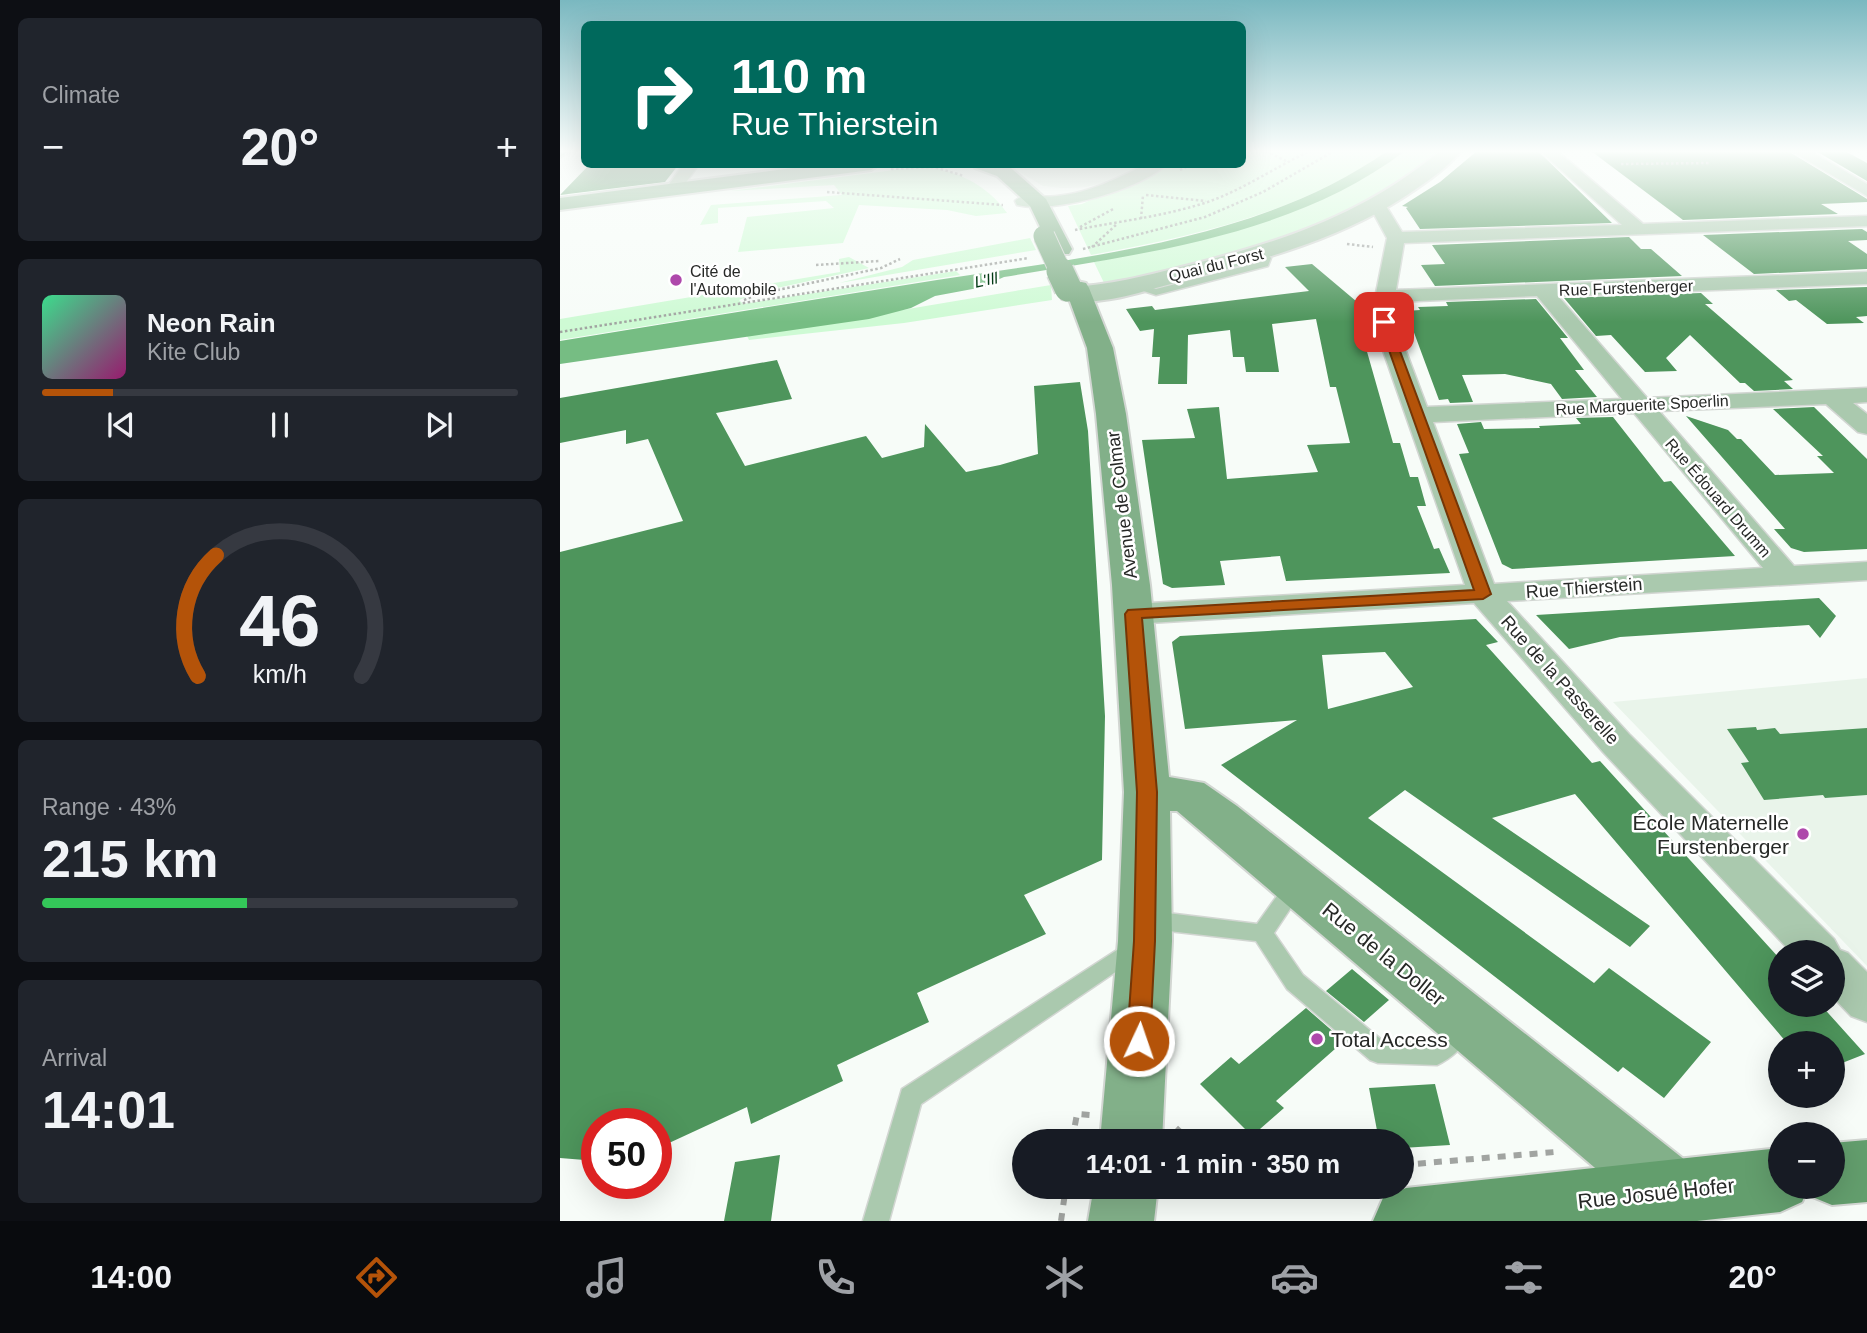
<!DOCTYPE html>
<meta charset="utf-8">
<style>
:root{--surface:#171b24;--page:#20242c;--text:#f1f3f6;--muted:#9ea1a6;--line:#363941;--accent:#b45309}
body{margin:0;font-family:Helvetica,sans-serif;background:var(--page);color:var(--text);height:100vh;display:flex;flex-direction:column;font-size:26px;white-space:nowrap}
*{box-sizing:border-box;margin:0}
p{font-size:23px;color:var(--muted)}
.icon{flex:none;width:38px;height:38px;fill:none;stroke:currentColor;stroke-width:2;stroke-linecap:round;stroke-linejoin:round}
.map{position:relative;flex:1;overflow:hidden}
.panel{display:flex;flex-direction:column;gap:18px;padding:18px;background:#0d0f14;width:560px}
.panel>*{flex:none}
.hud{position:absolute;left:21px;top:21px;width:665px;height:147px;border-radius:10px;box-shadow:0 7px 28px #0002;background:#00695c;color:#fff;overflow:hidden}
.buttons{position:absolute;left:1208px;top:940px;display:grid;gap:14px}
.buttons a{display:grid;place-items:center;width:77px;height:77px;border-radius:50%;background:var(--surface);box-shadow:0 7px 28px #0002;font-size:35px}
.speed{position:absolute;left:21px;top:1108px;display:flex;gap:14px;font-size:35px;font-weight:700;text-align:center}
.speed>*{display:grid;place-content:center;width:91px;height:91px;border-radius:50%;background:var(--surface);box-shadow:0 7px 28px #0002;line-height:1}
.speed .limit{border:10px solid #d22;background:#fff;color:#111}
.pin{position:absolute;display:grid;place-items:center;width:60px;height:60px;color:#fff;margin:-30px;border-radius:14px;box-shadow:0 4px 10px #0006}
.me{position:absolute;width:77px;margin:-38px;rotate:3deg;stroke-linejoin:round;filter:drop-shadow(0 0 5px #0008)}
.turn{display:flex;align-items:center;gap:24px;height:147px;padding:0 35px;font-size:32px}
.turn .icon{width:91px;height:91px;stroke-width:2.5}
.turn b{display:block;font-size:49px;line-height:60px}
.big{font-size:52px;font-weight:700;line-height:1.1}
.panel .widget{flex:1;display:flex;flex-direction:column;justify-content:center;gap:10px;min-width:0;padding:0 24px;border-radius:10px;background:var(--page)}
.panel .dial{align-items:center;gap:0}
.dial svg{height:182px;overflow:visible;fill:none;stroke:var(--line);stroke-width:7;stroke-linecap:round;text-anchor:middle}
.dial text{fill:var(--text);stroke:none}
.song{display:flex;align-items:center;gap:21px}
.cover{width:84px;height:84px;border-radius:10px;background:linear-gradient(135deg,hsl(150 70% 55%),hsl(320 70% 35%))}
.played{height:7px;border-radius:4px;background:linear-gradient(90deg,var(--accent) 15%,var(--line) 15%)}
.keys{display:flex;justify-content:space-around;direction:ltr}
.heat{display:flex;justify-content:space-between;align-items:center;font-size:38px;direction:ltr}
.charge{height:10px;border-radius:5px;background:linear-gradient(90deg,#34c759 43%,var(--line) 0)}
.trip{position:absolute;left:452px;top:1129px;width:402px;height:70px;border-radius:35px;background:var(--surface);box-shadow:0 7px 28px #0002;font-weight:700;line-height:70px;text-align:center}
.tab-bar{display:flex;height:112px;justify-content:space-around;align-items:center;background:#090b0e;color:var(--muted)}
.tab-bar .icon{width:49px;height:49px}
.tab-bar .active{color:var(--accent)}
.tab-bar b{font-size:32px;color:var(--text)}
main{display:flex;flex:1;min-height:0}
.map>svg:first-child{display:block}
.built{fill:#e9f4ea}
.green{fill:#cefad4}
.water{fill:#76bd83}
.building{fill:#4e955c;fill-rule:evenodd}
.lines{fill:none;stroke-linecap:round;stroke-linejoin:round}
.service-casing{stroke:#d2d6d2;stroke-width:3}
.minor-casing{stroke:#d2d6d2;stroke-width:3}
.tertiary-casing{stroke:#d2d6d2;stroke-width:4}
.secondary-casing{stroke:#d2d6d2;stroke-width:4}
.primary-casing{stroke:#d2d6d2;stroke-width:4}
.path-far1{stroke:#a1a4a1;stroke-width:2.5;stroke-dasharray:2.5 2.5;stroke-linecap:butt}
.path{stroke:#a1a4a1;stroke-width:6;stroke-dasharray:8 8;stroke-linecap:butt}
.service{fill:#aac9ae;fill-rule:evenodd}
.minor{fill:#aac9ae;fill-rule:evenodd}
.tertiary{fill:#aac9ae;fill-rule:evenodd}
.secondary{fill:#82b089;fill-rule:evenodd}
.primary{fill:#639e6d;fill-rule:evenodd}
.secondary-bridge-far1-casing{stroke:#d2d6d2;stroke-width:23;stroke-linecap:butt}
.secondary-bridge-casing{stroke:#d2d6d2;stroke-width:30;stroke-linecap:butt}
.secondary-bridge-far1{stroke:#82b089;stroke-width:21}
.secondary-bridge{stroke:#82b089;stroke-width:27}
.route{fill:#b45309;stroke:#753606;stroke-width:2}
.poi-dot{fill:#ae48ab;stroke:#fff;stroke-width:2.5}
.labels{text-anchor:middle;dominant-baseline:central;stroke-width:5;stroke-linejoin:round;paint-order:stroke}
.far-street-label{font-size:16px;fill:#272927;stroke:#fff}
.far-poi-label{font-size:16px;fill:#272927;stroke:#fff;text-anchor:start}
.far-water-label{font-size:16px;font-style:italic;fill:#033b15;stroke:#fff}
.street-label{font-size:18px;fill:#272927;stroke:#fff}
.near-poi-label{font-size:21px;fill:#272927;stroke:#fff;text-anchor:end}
.near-street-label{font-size:21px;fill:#272927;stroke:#fff}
</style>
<main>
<section class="panel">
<div class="widget"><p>Climate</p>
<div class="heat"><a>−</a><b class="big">20°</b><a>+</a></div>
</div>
<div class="widget">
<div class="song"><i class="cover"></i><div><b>Neon Rain</b><p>Kite Club</p></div></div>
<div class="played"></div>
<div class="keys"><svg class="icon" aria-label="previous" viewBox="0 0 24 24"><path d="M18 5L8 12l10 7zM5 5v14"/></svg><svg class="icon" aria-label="pause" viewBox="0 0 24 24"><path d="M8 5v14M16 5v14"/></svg><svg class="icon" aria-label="next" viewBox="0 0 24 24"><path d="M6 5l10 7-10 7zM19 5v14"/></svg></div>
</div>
<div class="widget dial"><svg viewBox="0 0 100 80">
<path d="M14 69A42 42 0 1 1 86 69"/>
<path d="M14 69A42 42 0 0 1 22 16" stroke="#b45309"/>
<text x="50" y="56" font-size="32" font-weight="700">46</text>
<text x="50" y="72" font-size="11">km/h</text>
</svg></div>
<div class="widget"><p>Range · 43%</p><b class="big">215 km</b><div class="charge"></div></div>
<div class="widget"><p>Arrival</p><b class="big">14:01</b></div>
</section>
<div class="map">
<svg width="1307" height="1221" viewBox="0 0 1307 1221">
<rect width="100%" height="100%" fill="#f7fcf8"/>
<!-- built -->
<path class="built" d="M482,164H584V165L545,183L526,187L503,188L483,186L449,166Z
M1307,678V966L1053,702Z"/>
<!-- green -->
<path class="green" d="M683,151H827C740,213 634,236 531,255L508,206L522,204L606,165L682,164Z
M845,151H883L806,206L725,240L545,285L534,262C641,240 755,219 845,151Z
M358,167C393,168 427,184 447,213L416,216L387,210L299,205L283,243L178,252L187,217L274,208L266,201L158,208V223L140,225L151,205L282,195L274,185L170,191Z
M470,238L476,250L279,283L342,267L353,260Z
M289,257L309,268L198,292L179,300L183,304L396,271L400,275L0,340V319L280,272L279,259Z
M491,285L492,300L344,323L189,340L187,336Z"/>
<!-- water -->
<path class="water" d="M827,151H845C732,237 579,254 444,277L435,281L434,285L375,296L351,308L309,319L0,364V341C126,320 251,300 377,280C526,257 701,240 827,151Z"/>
<!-- building -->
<path class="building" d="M917,151H978L1052,223L860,229L846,208L848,207L842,206L880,182Z
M1031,151H1228L1307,199V202L1261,204L1278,214L1123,220Z
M1256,151H1285L1307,163V181Z
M30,164H119L105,182L0,195Z
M1302,229L1307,232V240L1288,241L1307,254V269L1194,274L1143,235Z
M1069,237L1081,249H1091L1122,276L875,286L861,265L885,264L872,245Z
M752,264L809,312L796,313L833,443H840L850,477H858L866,506H857L874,549L879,548L890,573L726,581L720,556L660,561L665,585L612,588L603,584L582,440L635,438L627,409L659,407L667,479L758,472L747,445L790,443L776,387H770L756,319L712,324L719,372H686L684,357H673L670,330L628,335L627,384H598L600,357H592L594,329L580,331L566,309L592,306L595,310L749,291L725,267Z
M1307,287V316L1296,317L1304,323L1267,324L1236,300L1229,301L1216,290Z
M1141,293L1153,304H1145L1233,380L1224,381L1233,389L1194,391L1185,383H1180L1130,335L1106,358L1117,371L1085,372L1051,335L1036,336L1004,298Z
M976,299L1008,338H1000L1024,370H1015L1037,397L1002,399L991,384L945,374L902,375L913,402L890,403L888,399L879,400L846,311L860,310L858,307L888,306L886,302Z
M217,360L232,399L156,413L185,466L306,436L322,458L364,447L365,424L406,472L440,465L478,454L474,386L520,382L528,431L545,716L542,860L464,895L486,934L357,993L369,1022L277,1065L283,1081L191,1124L187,1107L96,1149V1124H37V1161L0,1158V552L123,521L88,439L66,444V430L0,443V398Z
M1254,407L1307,459V549L1244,552L1231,548L1214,529H1225L1126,416L1168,430L1177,439H1181L1215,475L1274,473L1257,456H1263L1213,409Z
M1053,417L1104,482L1111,481L1175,556L952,569L942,564L899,454L909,453L897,424L921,422L924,429L980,428L979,426L1021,424L1016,418Z
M1259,598L1276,616L1260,638L1249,625L1060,637L1009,649L976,615Z
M916,619L938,642L926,645L1032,763L1040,761L1220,959V1004H1260L1305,1054L1272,1067V1043H1227L1015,794L932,818L1090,926L1070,947L845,790L808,818L1034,983L1049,968L1151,1042L1104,1098L1063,1067L1058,1072L661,765L737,720L625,729L612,642L620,636ZM825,652L853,687L768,709L762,655Z
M1196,727L1197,730L1215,728L1220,734L1307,728V795L1265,798L1263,795L1204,800L1181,763L1189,762L1167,729Z
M792,969L829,1000L804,1022L766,991Z
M746,1008L784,1041L716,1101L724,1108L692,1136L640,1084L671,1057L679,1064Z
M875,1084L890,1145L842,1148V1141H819L809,1088Z
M220,1155L211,1221H164L175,1162Z"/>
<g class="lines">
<defs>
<path id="service" d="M700,252H706L711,258L708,266L596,295L568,286L573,283L596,289L701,262Z
M736,877L743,879L746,885L714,933L743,975L823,1041L872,1043L894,1023L902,1020L910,1023L914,1030C907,1044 891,1059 877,1065L818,1063L810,1060L727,989L696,941L591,929L583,926L580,920L583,914L591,911L697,924L729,879Z
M574,939L582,942L585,948L582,954L361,1104L329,1221H303L342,1089Z"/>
<path id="minor" d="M980,151H997L1083,224L1307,216V226L844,243L836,290L1307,272V284L998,296L1087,398L1307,388V402L1293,403L1307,414V434L1298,432L1266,404L1099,411L1234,566L1307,562V580L947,601L1069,734L1274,939L1280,950L1288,953L1307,972V1022L1291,1016L1272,996V952H1231L1043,752L914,603L573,624L562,621L557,614L562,607L573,604L905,585L813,322L814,303L827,238L809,205L811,201H823L842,232L1062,225ZM977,296L1062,399L867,407L835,322L834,302ZM1074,413L1203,568L934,584L873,422Z
M1231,151H1250L1307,184V196Z
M124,164H139L118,194H106L104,191Z
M587,164H607C581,190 493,214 457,205L455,201C463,192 485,198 497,196C529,193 558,178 587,164Z"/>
<path id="tertiary" d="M880,151H901C889,166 871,179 856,189C784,239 702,260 618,282C583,291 538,308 502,299L499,294L502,289L511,287C549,285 584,276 621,267C718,243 802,216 880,151Z"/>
<path id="secondary" d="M0,151H10L0,157Z
M263,164H320L311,170L0,210V198Z
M413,164H441L451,168L486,199L512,249L509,254H493L470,206L437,176L415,168Z
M517,281L526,283L529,288L553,348L566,414L590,585L609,777L644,783L677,806L1135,1168L1144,1191L1135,1214C1116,1221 1108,1221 1089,1214L617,811H610L612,941L602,1141H540L558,941L564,792L552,585L536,414L527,348L505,288L508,283Z
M534,1186H598L594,1221H528Z"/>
<path id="primary" d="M1307,1140V1202L1272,1205L1250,1196L1247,1191L1242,1202L1220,1212L1137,1221H813L823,1198L846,1188L1220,1148V1186H1272V1143Z"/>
</defs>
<!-- service casing -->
<use href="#service" class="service-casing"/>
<!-- minor casing -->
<use href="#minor" class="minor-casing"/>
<!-- tertiary casing -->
<use href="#tertiary" class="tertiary-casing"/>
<!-- secondary casing -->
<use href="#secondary" class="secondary-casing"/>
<!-- primary casing -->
<use href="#primary" class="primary-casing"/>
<!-- path-far1 -->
<path class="path-far1" d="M706,151L726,161
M1061,164L1150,163
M331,169L374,167L404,176
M620,170L632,164
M267,192L443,205
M586,195L646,201
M581,219L583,195
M520,227L555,208
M515,230C555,222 598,217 638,205C677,194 713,168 750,151
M787,244L813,247
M532,247L557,224
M523,249L645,217L703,192L774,151
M256,265L319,261
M184,300L199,294L321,268L340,259
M0,332L469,258"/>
<!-- path -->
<path class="path" d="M616,1128L630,1141
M512,1141L517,1114L530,1115
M842,1165L995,1152
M501,1221L506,1186"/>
<!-- service -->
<use href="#service" class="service"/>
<!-- minor -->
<use href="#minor" class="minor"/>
<!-- tertiary -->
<use href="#tertiary" class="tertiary"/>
<!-- secondary -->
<use href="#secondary" class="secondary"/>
<!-- primary -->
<use href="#primary" class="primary"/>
<defs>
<path id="secondary-bridge-far1" d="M484,236L501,273"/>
<path id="secondary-bridge" d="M500,271L508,288"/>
</defs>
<!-- secondary-bridge-far1 casing -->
<use href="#secondary-bridge-far1" class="secondary-bridge-far1-casing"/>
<!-- secondary-bridge casing -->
<use href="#secondary-bridge" class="secondary-bridge-casing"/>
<!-- secondary-bridge-far1 -->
<use href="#secondary-bridge-far1" class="secondary-bridge-far1"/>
<!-- secondary-bridge -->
<use href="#secondary-bridge" class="secondary-bridge"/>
</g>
<!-- sky -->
<linearGradient id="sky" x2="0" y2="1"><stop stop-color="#7ab8c0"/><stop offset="0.47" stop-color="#fbfefc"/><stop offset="1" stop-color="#fbfefc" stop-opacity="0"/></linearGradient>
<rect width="1307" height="322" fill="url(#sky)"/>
<!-- route -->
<path class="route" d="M824,319L829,322L931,594L923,599L582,618L597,792L595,941L590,1041L587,1048L579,1052L570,1048L567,1041L574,941L577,792L565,614L568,610L914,590L819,322Z"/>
<!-- markers -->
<g class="poi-dot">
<circle cx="116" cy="280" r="7"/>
<circle cx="1243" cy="834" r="7"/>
<circle cx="757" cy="1039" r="7"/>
</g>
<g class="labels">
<!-- far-street labels -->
<g class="far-street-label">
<text transform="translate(656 265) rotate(-14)">Quai du Forst</text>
<text transform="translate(1066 288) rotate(-2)">Rue Furstenberger</text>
<text transform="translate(1082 405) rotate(-3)">Rue Marguerite Spoerlin</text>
<text transform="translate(1158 498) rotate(49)">Rue Édouard Drumm</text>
</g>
<!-- far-poi labels -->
<g class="far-poi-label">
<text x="130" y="271">Cité de<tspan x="130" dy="18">l'Automobile</tspan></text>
</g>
<!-- far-water labels -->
<g class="far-water-label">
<text transform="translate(426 280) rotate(-12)">L'Ill</text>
</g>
<!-- street labels -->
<g class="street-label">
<text transform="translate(562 505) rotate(-97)">Avenue de Colmar</text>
<text transform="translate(1024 588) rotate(-4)">Rue Thierstein</text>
<text transform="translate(1000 680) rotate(48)">Rue de la Passerelle</text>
</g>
<!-- near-poi labels -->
<g class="near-poi-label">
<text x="1229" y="822">École Maternelle<tspan x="1229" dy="24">Furstenberger</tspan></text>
<text x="771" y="1039" text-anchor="start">Total Access</text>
</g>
<!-- near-street labels -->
<g class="near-street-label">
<text transform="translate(824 954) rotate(39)">Rue de la Doller</text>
<text transform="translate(1096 1193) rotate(-6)">Rue Josué Hofer</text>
</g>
</g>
</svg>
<div class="buttons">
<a><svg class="icon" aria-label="layers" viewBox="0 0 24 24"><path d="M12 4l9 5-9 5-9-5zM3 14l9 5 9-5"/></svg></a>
<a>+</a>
<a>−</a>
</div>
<div class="speed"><div class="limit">50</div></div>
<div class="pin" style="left:824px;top:322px;background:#d93025"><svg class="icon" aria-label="arrive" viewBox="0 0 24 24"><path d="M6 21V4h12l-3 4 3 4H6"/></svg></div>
<svg class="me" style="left:579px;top:1041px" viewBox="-20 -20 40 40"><circle r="17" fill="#b45309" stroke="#fff" stroke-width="3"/><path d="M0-11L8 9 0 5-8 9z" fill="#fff"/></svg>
<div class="trip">14:01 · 1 min · 350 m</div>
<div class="hud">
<div class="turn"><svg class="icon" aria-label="right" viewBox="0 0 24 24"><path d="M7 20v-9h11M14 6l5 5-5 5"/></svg><div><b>110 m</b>Rue Thierstein</div></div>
</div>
</div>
</main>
<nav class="tab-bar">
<b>14:00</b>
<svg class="icon active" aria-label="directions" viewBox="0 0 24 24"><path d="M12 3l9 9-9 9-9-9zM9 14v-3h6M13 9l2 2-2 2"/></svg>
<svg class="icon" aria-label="music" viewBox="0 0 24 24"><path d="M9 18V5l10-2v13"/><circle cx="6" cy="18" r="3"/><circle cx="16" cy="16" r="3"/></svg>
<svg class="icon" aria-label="phone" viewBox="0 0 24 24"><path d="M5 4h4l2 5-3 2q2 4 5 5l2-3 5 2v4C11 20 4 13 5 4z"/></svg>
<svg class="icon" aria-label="climate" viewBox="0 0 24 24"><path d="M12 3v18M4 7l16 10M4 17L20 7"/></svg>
<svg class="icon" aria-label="car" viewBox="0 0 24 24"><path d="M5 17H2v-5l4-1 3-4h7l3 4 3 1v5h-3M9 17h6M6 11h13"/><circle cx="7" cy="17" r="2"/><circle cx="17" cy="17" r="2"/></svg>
<svg class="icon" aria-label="filters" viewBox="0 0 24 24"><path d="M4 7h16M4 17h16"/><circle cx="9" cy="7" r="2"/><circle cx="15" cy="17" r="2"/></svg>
<b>20°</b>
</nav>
